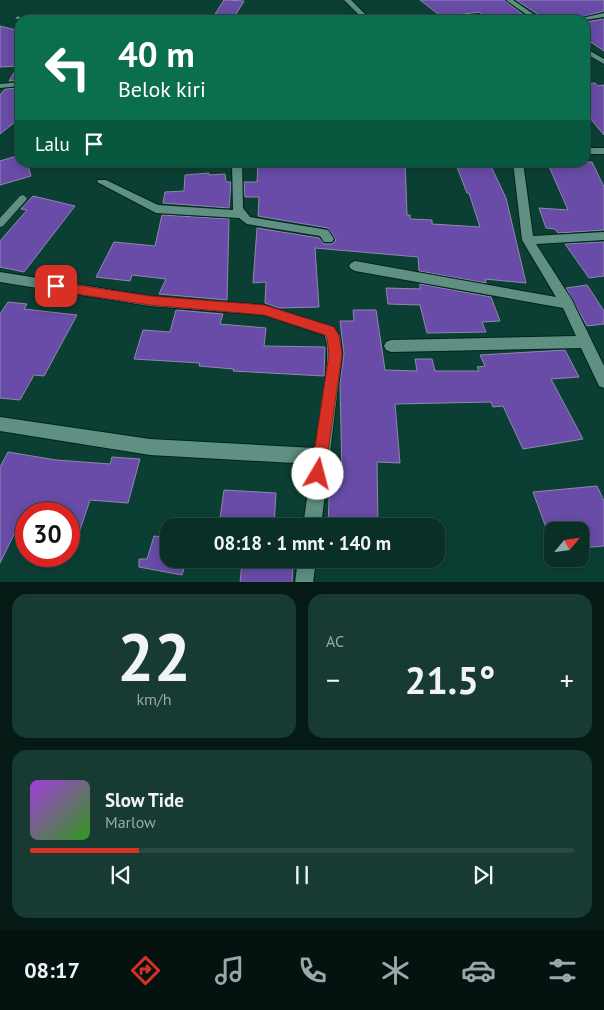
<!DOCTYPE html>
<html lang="id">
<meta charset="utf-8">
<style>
:root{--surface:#092f27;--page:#173b33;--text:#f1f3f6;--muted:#99a9a7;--line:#294a44;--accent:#d93025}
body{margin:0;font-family:"PT Sans",sans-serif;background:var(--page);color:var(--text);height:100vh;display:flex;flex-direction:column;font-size:19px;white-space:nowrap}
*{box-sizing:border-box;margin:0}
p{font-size:16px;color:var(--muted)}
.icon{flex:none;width:28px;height:28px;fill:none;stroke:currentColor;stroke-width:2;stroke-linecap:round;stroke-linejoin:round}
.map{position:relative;height:582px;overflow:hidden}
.panel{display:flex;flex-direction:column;gap:12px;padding:12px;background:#051a15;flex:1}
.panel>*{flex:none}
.guide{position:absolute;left:15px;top:15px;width:575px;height:152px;border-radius:15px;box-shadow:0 2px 12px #0003,0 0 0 1px var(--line);background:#0b6e4f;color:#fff;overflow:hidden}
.needle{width:32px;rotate:61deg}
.controls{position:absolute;left:544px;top:522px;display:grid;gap:10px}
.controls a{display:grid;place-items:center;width:45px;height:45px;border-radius:10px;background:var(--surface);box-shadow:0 2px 12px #0003,0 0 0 1px var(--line);font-size:25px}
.speed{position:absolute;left:15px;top:502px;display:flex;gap:10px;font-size:25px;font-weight:700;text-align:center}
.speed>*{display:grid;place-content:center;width:65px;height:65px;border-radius:50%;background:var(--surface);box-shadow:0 2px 12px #0003,0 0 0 1px var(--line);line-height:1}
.speed .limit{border:8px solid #d22;background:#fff;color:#111}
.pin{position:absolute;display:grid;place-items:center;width:42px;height:42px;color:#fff;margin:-21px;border-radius:10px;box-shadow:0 2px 8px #0006}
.me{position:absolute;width:55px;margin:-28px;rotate:8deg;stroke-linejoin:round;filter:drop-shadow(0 0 4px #0008)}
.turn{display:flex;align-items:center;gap:18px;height:105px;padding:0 20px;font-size:22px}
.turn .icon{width:65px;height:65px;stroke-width:2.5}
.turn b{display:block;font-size:35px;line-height:42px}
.then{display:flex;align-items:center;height:48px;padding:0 20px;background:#0003;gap:10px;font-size:19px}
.big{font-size:38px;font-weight:600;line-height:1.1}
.panel .tile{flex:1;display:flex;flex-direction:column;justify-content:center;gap:8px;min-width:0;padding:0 18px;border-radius:15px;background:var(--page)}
.panel .dial{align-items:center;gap:0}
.dial b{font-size:65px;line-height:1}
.song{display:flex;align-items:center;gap:15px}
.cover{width:60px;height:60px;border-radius:8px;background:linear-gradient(135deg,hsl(280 70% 55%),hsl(110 70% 35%))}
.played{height:5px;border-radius:2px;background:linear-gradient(90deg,var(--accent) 20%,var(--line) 20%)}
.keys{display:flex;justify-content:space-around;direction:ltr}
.heat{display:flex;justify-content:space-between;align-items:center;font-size:28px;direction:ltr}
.panel .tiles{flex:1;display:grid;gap:12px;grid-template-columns:1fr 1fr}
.tile:last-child{grid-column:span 2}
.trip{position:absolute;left:160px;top:518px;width:285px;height:50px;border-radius:15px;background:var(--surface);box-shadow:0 2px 12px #0003,0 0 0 1px var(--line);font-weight:600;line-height:50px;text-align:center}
.menu{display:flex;height:80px;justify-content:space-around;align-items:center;background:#041310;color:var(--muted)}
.menu .icon{width:35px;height:35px}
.menu .on{color:var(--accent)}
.menu b{font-size:22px;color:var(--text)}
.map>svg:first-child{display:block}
.building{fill:#684ca7;stroke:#9088ae}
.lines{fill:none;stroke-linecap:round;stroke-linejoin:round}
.lane-casing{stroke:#00241c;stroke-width:1}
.street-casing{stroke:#00241c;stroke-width:2}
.lane{fill:#5f9082;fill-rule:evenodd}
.street{fill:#5f9082;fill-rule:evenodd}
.route{fill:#d93025;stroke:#8d1f18}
</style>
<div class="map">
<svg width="604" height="583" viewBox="0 0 604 583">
<rect width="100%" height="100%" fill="#0c3f34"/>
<!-- building -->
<path class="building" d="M224,0H225L244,1L235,16L215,14Z
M420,0H504L525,16L487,19L479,12L442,17Z
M516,0H604V11L571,20H547Z
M604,19V51L585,38V22Z
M0,26L20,31V80L9,81L18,66L0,67Z
M595,83L598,86L604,85V135L585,112V84Z
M20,88V118L0,134V95L5,89Z
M20,155V162H27L31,176L0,185V161Z
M276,162H405L407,215H410V219L432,220V224L480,227L469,193H467L455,162H489L506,198L526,283L485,279L486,283L419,271L418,257L315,248L319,307L279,308L265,303L266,282L253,283L257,228L319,238L324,244H332L336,240L328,228L258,216L259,197H245L244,182H257L258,164Z
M567,162H592L604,187V230L558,233L555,229L546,228L539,208L568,210L548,164L568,166Z
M209,173V175L225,174L226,182H231L229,208L163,203L165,192L184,191L185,175Z
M33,196L75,206L24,272L0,267V241L27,210L21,209Z
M162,215L229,219L227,300L159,294L166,279L132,275L130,281L96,277L114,242L155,246Z
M604,242V276L589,278L565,244Z
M420,284L491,297L500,321L482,322L486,332L427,333L420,305L388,304L386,288L420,289Z
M587,285L604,311V324L587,326L566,288Z
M8,302L27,304L24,309L77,315L44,376L34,375L20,400L0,398V314Z
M176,310L223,314L220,324L266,328L264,346L325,347L324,376L233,371L234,369L199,366L200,363L134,359L143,330L170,332Z
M353,310H376L385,370L417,371L415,359H432L435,371H479L477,367L485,366L480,355L565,350L579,377L551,379L583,439L523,449L503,406L493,407L491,402L395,404L400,463L377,462L378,526H328L330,474L342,475L340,384L344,354L340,321H354Z
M8,452L56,460L110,464L112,457L140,459L128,503L90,500L72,554H69V514H24L0,563V467Z
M597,486L604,501V546L580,548V531H552V544L533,492Z
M224,490L276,493L274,526H219Z
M154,536L169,538V559H187L182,575L139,567V559H147Z
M242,562L293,566L292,583H240Z"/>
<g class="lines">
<defs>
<path id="lane" d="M18,16L26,20L16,19L15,18Z
M23,195L27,198L26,200L3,226L0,227V218L20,196Z"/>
<path id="street" d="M344,0H351L371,20H364Z
M506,0H513L542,20H534Z
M604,13V17L585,20H573Z
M585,48L604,59V64L585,53Z
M20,82V86L0,88V84Z
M585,148H604V154H585Z
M232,162H242L243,208L250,217L328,230L334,239L332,242H324L320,236L247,224L239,218L156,213L97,182L98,180H106L158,205L233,210Z
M513,162H523L533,236L604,232V240L536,244L572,300L604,366V388L599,386L581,348L391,352L386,350L384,346L386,342L391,340L576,336L563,308L355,271L351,269L349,266L351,263L355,261L556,297L522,240Z
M0,272L150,296L264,305L334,327L340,336L342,354L321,526H303L312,464L150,455L0,431V417L150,439L315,448C318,427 334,349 324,335L264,315L150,306L0,282Z
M298,559H316L313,583H295Z"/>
</defs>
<!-- lane casing -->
<use href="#lane" class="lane-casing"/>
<!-- street casing -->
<use href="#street" class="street-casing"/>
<!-- lane -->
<use href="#lane" class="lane"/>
<!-- street -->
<use href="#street" class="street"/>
</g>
<!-- route -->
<path class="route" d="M56,282L150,296L264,305L334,327L339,336L342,354L324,479L318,481L313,479L311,474L329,354L327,338L325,335L264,315L150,305L56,291L50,286Z"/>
</svg>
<div class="controls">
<a><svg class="needle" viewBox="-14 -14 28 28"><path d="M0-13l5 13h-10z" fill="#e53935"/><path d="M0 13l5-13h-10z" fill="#99a9a7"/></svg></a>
</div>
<div class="speed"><div class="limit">30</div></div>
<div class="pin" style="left:56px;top:286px;background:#d93025"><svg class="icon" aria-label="arrive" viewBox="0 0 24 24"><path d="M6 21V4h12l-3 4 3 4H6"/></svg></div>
<svg class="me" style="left:318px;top:474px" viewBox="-20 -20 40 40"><circle r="19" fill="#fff"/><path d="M0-13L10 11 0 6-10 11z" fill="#d93025"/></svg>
<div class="trip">08:18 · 1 mnt · 140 m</div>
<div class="guide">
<div class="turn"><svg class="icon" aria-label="left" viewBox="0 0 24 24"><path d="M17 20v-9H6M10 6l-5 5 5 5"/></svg><div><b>40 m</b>Belok kiri</div></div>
<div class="then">Lalu<svg class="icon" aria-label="arrive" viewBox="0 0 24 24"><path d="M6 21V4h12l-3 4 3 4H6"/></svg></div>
</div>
</div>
<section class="panel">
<div class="tiles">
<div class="tile dial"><b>22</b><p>km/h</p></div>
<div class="tile"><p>AC</p>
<div class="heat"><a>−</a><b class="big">21.5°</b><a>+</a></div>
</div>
<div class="tile">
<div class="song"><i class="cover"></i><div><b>Slow Tide</b><p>Marlow</p></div></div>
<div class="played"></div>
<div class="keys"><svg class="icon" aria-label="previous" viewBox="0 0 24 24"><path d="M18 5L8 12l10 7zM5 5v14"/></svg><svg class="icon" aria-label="pause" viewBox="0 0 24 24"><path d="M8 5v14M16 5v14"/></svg><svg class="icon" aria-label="next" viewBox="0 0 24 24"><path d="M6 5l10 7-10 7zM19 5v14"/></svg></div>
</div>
</div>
</section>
<nav class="menu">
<b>08:17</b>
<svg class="icon on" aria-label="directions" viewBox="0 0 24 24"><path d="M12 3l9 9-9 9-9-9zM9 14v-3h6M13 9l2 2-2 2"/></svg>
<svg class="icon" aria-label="music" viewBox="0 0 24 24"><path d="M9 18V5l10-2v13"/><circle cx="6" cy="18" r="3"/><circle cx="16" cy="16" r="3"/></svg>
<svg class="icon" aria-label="phone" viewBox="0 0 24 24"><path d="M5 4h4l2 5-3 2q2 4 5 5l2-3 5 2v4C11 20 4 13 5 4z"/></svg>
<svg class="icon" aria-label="climate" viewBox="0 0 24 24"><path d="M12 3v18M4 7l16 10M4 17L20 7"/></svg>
<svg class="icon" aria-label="car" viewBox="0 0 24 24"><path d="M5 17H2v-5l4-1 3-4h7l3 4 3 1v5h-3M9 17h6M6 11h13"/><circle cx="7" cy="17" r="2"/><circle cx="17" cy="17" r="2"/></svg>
<svg class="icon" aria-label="filters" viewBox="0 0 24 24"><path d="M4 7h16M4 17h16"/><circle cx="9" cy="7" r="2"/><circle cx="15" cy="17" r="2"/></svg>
</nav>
